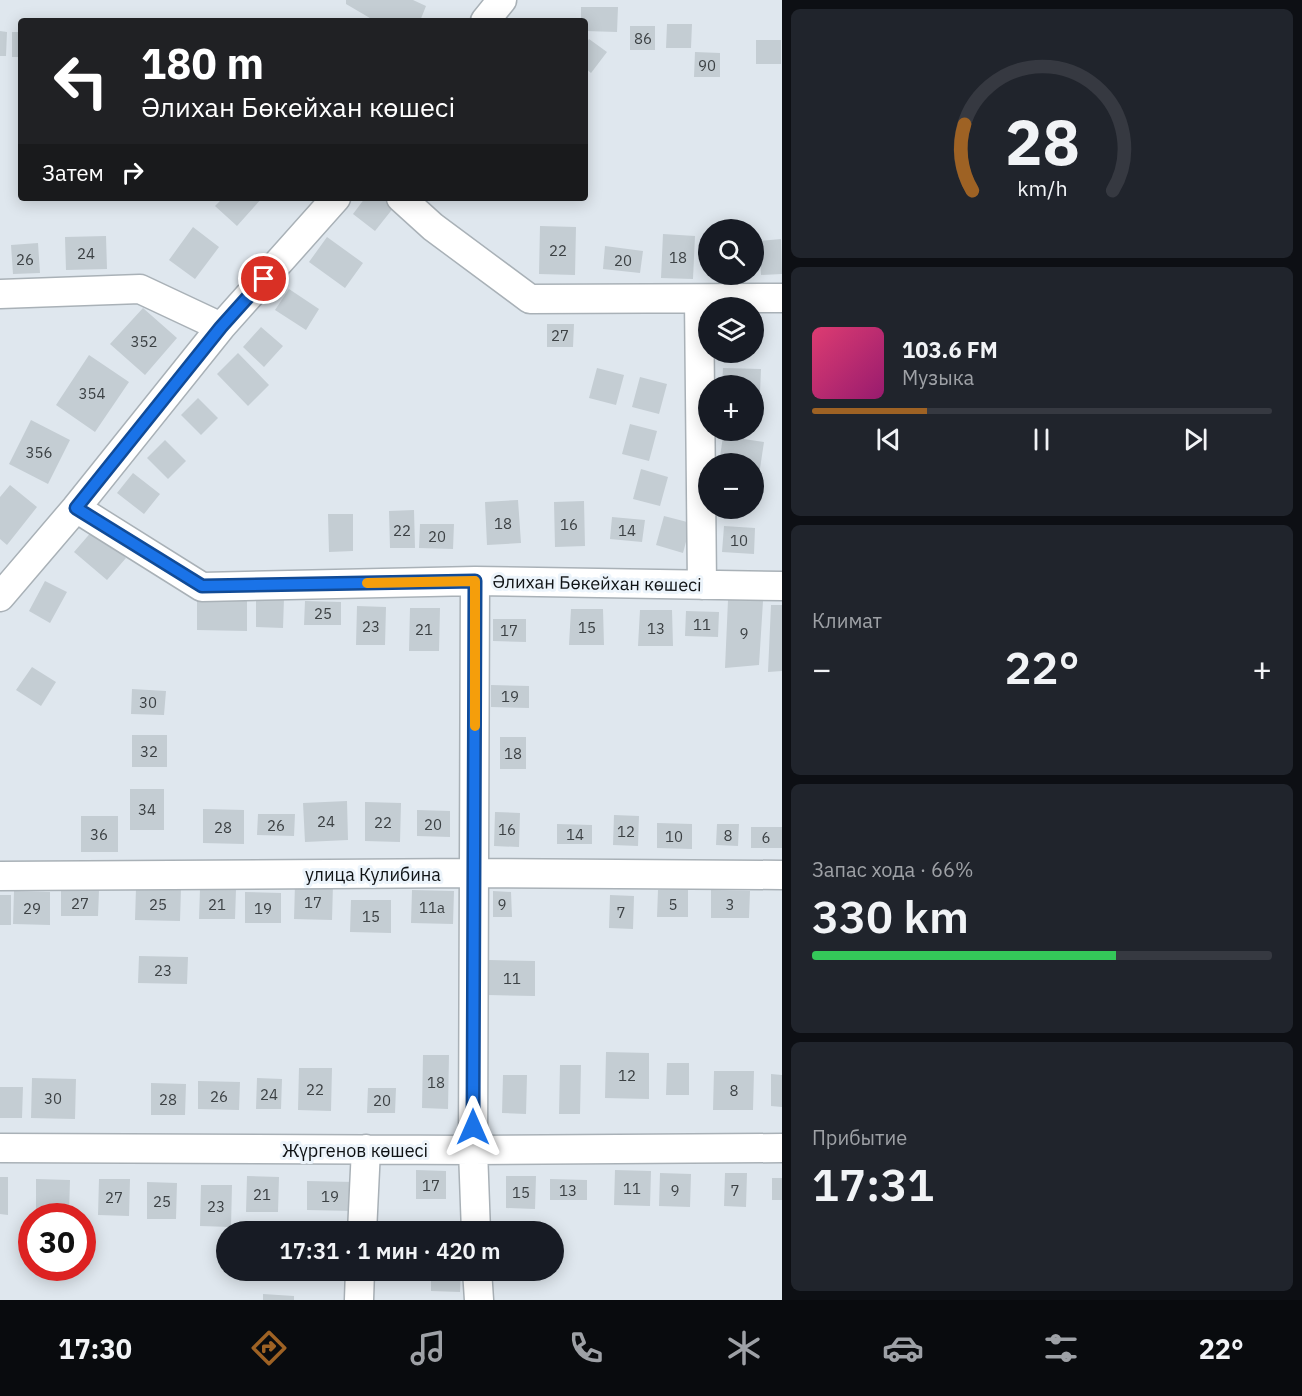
<!DOCTYPE html>
<html lang="ru">
<meta charset="utf-8">
<style>
:root{--surface:#171b24;--page:#20242c;--text:#f1f3f6;--muted:#9ea1a6;--line:#363941;--accent:#9e6224}
body{margin:0;font-family:"IBM Plex Sans",sans-serif;background:var(--page);color:var(--text);height:100vh;display:flex;flex-direction:column;font-size:22px;white-space:nowrap}
*{box-sizing:border-box;margin:0}
p{font-size:20px;color:var(--muted)}
.icon{flex:none;width:33px;height:33px;fill:none;stroke:currentColor;stroke-width:2;stroke-linecap:round;stroke-linejoin:round}
.map{position:relative;flex:1;overflow:hidden}
.details{display:flex;flex-direction:column;gap:9px;padding:9px;background:#0d0f14;width:520px}
.details>*{flex:none}
.banner{position:absolute;left:18px;top:18px;width:570px;height:183px;border-radius:6px;box-shadow:0 3px 15px #0003;background:#202124;color:#fff;overflow:hidden}
.controls{position:absolute;left:698px;top:219px;display:grid;gap:12px}
.controls a{display:grid;place-items:center;width:66px;height:66px;border-radius:50%;background:var(--surface);box-shadow:0 3px 15px #0003;font-size:30px}
.speed{position:absolute;left:18px;top:1203px;display:flex;gap:12px;font-size:30px;font-weight:700;text-align:center}
.speed>*{display:grid;place-content:center;width:78px;height:78px;border-radius:50%;background:var(--surface);box-shadow:0 3px 15px #0003;line-height:1}
.speed .limit{border:9px solid #d22;background:#fff;color:#111}
.pin{position:absolute;display:grid;place-items:center;width:51px;height:51px;color:#fff;margin:-26px;border:3px solid #fff;border-radius:50%;box-shadow:0 2px 6px #0007}
.me{position:absolute;width:66px;margin:-33px;rotate:0deg;stroke-linejoin:round;filter:drop-shadow(0 0 4px #0008)}
.turn{display:flex;align-items:center;gap:21px;height:126px;padding:0 24px;font-size:27px}
.turn .icon{width:78px;height:78px;stroke-width:2.5}
.turn b{display:block;font-size:42px;line-height:51px}
.then{display:flex;align-items:center;height:57px;padding:0 24px;background:#0003;gap:12px;font-size:22px}
.big{font-size:45px;font-weight:600;line-height:1.1}
.details .widget{flex:1;display:flex;flex-direction:column;justify-content:center;gap:9px;min-width:0;padding:0 21px;border-radius:9px;background:var(--page)}
.details .dial{align-items:center;gap:0}
.dial svg{height:156px;overflow:visible;fill:none;stroke:var(--line);stroke-width:7;stroke-linecap:round;text-anchor:middle}
.dial text{fill:var(--text);stroke:none}
.song{display:flex;align-items:center;gap:18px}
.cover{width:72px;height:72px;border-radius:9px;background:linear-gradient(135deg,hsl(340 70% 55%),hsl(320 70% 35%))}
.played{height:6px;border-radius:3px;background:linear-gradient(90deg,var(--accent) 25%,var(--line) 25%)}
.keys{display:flex;justify-content:space-around;direction:ltr}
.heat{display:flex;justify-content:space-between;align-items:center;font-size:33px;direction:ltr}
.charge{height:9px;border-radius:4px;background:linear-gradient(90deg,#34c759 66%,var(--line) 0)}
.trip{position:absolute;left:216px;top:1221px;width:348px;height:60px;border-radius:30px;background:var(--surface);box-shadow:0 3px 15px #0003;font-weight:600;line-height:60px;text-align:center}
.menu{display:flex;height:96px;justify-content:space-around;align-items:center;background:#090b0e;color:var(--muted)}
.menu .icon{width:42px;height:42px}
.menu .on{color:var(--accent)}
.menu b{font-size:27px;color:var(--text)}
main{display:flex;flex:1;min-height:0}
.map>svg:first-child{display:block}
.building{fill:#c4cdd3}
.lines{fill:none;stroke-linecap:round;stroke-linejoin:round}
.minor-casing{stroke:#a9b1b7;stroke-width:31}
.minor{stroke:#fff;stroke-width:28}
.route-casing{stroke:#114b97;stroke-width:15}
.route{stroke:#1a73e8;stroke-width:10}
.slow{stroke:#f59e0b;stroke-width:10}
.labels{text-anchor:middle;dominant-baseline:central;stroke-width:6;stroke-linejoin:round;paint-order:stroke}
.number-label{font-size:15px;fill:#3c4144}
.street-label{font-size:18px;fill:#0f1214;stroke:#ecf4fb}
</style>
<main>
<div class="map">
<svg width="782" height="1300" viewBox="0 0 782 1300">
<rect width="100%" height="100%" fill="#dfe7ee"/>
<!-- building -->
<path class="building" d="M346,0H413L426,6L420,21H375L346,4Z
M581,7H618L617,32L585,31V21H581Z
M82,18L133,19V21H82Z
M667,24H692L691,48H666Z
M630,26H655V50H630Z
M0,31L7,32L6,56H0Z
M12,32H21V57H12Z
M589,39L607,52L591,73L585,68V45Z
M756,40H781V64H756Z
M695,52L720,53V77H694Z
M223,198H262L237,226L215,206Z
M365,198H384L394,207L375,231L353,214Z
M540,226L576,227L575,275L539,274Z
M193,227L219,247L195,279L169,260Z
M663,234L695,236L693,279L661,278Z
M106,236L107,269L66,270L65,237Z
M327,237L363,263L345,288L309,262Z
M781,239L782,274L761,275L759,241Z
M38,243L40,273L13,274L11,245Z
M605,246L643,251L640,273L603,269Z
M289,289L319,309L306,330L275,310Z
M143,308L177,338L145,375L110,344Z
M547,324H574L573,347H547Z
M261,327L283,346L264,367L243,347Z
M238,353L269,385L248,406L217,374Z
M89,355L129,382L95,432L56,405Z
M597,368L624,375L616,405L589,398Z
M723,368L761,369L759,417H753V386H722Z
M640,377L667,384L659,414L632,407Z
M198,398L218,418L201,435L181,415Z
M31,420L70,440L48,484L9,464Z
M630,424L657,431L649,461L622,454Z
M723,436L764,442L759,475L753,474V464H719Z
M165,440L186,461L168,479L147,458Z
M641,469L668,477L660,506L633,499Z
M133,473L160,494L144,514L117,493Z
M10,485L37,507L7,545L0,539V497Z
M518,500L521,543L487,545L485,502Z
M584,501L585,546L555,547L554,502Z
M414,510L415,548H390L389,511Z
M328,514H353V551L329,552Z
M664,516L691,523L683,553L656,545Z
M612,517L645,520L642,542L610,539Z
M420,524H454L453,549L419,548Z
M724,526L755,528L754,554L722,552Z
M93,530L126,558L107,580L74,552Z
M45,581L67,592L50,623L29,611Z
M256,598H284L283,628L256,627Z
M197,599L247,600V631L197,630Z
M728,600L763,601L759,665L725,668Z
M305,601L341,602V625H304Z
M771,605H782V671L768,672Z
M357,606L386,607L385,645H356Z
M410,608H440L439,651H409Z
M571,609H603L604,645H569Z
M640,610H672L673,646H638Z
M686,611L719,612L718,637L685,636Z
M493,619H526V642L493,641Z
M32,667L56,682L41,706L16,690Z
M491,685L529,686V708L491,707Z
M132,689L166,691L164,715L131,714Z
M132,735H167V767H132Z
M500,737H526V769H500Z
M130,789H164V830H130Z
M347,801L348,840L305,842L303,803Z
M365,802L401,803L400,842L365,841Z
M203,809L244,810V844L203,843Z
M417,810L450,811V837L417,836Z
M495,812L520,813L519,847L494,846Z
M258,814H295L294,836L257,835Z
M614,815L639,816L638,846L613,845Z
M81,816H118V852H81Z
M657,823L692,824V849L657,848Z
M557,824L592,825V844H557Z
M717,824H739L738,846L716,845Z
M751,827H782V848H751Z
M295,884H333L332,920L294,919Z
M136,888H181L180,921L135,920Z
M61,889L99,890L98,916H61Z
M200,889H236L235,919H199Z
M412,890L454,891L453,924L411,923Z
M658,890H688V917H657Z
M711,890L750,891L749,918H711Z
M14,891L50,892V925L13,924Z
M493,891L511,892L512,917H493Z
M245,892L281,893V923H245Z
M0,895H11V925H0Z
M610,895L634,896L633,929L609,928Z
M351,900H391V933L350,932Z
M139,956L188,957L187,984L138,983Z
M489,960L535,961V996L488,995Z
M606,1052L649,1053V1099L605,1098Z
M423,1055H449L448,1109L422,1108Z
M667,1063H689V1095H666Z
M560,1065H581L580,1114H559Z
M299,1068H332L331,1111L298,1110Z
M714,1071H754L753,1110H713Z
M771,1074L782,1075V1107L771,1106Z
M503,1075H527L526,1114L502,1113Z
M32,1078L76,1079L75,1119L31,1118Z
M257,1078L282,1079L281,1109H256Z
M198,1081L240,1082L239,1110L198,1109Z
M151,1083L186,1084L185,1115H151Z
M0,1087H23L22,1118H0Z
M368,1088H396L395,1113H367Z
M416,1170L446,1171V1199H416Z
M615,1170L651,1171L650,1206L614,1205Z
M660,1173L691,1174L690,1207L659,1206Z
M725,1173H747L746,1207L724,1206Z
M247,1176L279,1177L278,1212H246Z
M506,1176H536L535,1209L506,1208Z
M0,1177H8V1215L0,1214Z
M772,1178H782V1200H772Z
M36,1179L70,1180L69,1214H36Z
M99,1179H130L129,1216L98,1215Z
M550,1179L587,1180V1200H550Z
M307,1181L354,1182L353,1211L307,1210Z
M147,1182L177,1183L176,1219H147Z
M201,1185H232L231,1227L200,1226Z
M431,1270H461L460,1292L431,1291Z
M263,1294L294,1296V1300H263Z"/>
<g class="lines">
<defs>
<path id="minor" d="M485,21L502,0
M401,198L433,227L530,299L782,298
M0,294L140,289L221,327
M699,299L702,585
M76,508L202,587L475,581L782,586
M475,581L473,1150L476,1232
M0,597L76,508L221,327L336,198
M0,876L474,873L782,875
M0,1148L473,1150L782,1148
M362,1232L366,1149
M477,1270L479,1300
M359,1300L360,1270"/>
</defs>
<!-- minor casing -->
<use href="#minor" class="minor-casing"/>
<!-- minor -->
<use href="#minor" class="minor"/>
</g>
<g class="lines">
<defs>
<path id="route" d="M264,279L221,327L76,508L202,586L475,581L473,1127"/>
</defs>
<!-- route casing -->
<use href="#route" class="route-casing"/>
<!-- route -->
<use href="#route" class="route"/>
<!-- slow -->
<path class="slow" d="M367,583L475,581V726"/>
</g>
<g class="labels">
<!-- number labels -->
<g class="number-label">
<text x="643" y="38">86</text>
<text x="707" y="65">90</text>
<text x="558" y="250">22</text>
<text x="86" y="253">24</text>
<text x="678" y="257">18</text>
<text x="25" y="259">26</text>
<text x="623" y="260">20</text>
<text x="560" y="335">27</text>
<text x="144" y="341">352</text>
<text x="92" y="393">354</text>
<text x="39" y="452">356</text>
<text x="503" y="523">18</text>
<text x="569" y="524">16</text>
<text x="402" y="530">22</text>
<text x="627" y="530">14</text>
<text x="437" y="536">20</text>
<text x="739" y="540">10</text>
<text x="323" y="613">25</text>
<text x="702" y="624">11</text>
<text x="371" y="626">23</text>
<text x="587" y="627">15</text>
<text x="656" y="628">13</text>
<text x="424" y="629">21</text>
<text x="509" y="630">17</text>
<text x="744" y="633">9</text>
<text x="510" y="696">19</text>
<text x="148" y="702">30</text>
<text x="149" y="751">32</text>
<text x="513" y="753">18</text>
<text x="147" y="809">34</text>
<text x="326" y="821">24</text>
<text x="383" y="822">22</text>
<text x="433" y="824">20</text>
<text x="276" y="825">26</text>
<text x="223" y="827">28</text>
<text x="507" y="829">16</text>
<text x="626" y="831">12</text>
<text x="99" y="834">36</text>
<text x="575" y="834">14</text>
<text x="728" y="835">8</text>
<text x="674" y="836">10</text>
<text x="766" y="837">6</text>
<text x="313" y="902">17</text>
<text x="80" y="903">27</text>
<text x="158" y="904">25</text>
<text x="217" y="904">21</text>
<text x="502" y="904">9</text>
<text x="673" y="904">5</text>
<text x="730" y="904">3</text>
<text x="432" y="907">11а</text>
<text x="32" y="908">29</text>
<text x="263" y="908">19</text>
<text x="621" y="912">7</text>
<text x="371" y="916">15</text>
<text x="163" y="970">23</text>
<text x="512" y="978">11</text>
<text x="627" y="1075">12</text>
<text x="436" y="1082">18</text>
<text x="315" y="1089">22</text>
<text x="734" y="1090">8</text>
<text x="269" y="1094">24</text>
<text x="219" y="1096">26</text>
<text x="53" y="1098">30</text>
<text x="168" y="1099">28</text>
<text x="382" y="1100">20</text>
<text x="431" y="1185">17</text>
<text x="632" y="1188">11</text>
<text x="568" y="1190">13</text>
<text x="675" y="1190">9</text>
<text x="735" y="1190">7</text>
<text x="521" y="1192">15</text>
<text x="262" y="1194">21</text>
<text x="330" y="1196">19</text>
<text x="114" y="1197">27</text>
<text x="162" y="1201">25</text>
<text x="216" y="1206">23</text>
</g>
<!-- street labels -->
<g class="street-label">
<text transform="translate(597 583) rotate(1)">Әлихан Бөкейхан көшесі</text>
<text x="373" y="874">улица Кулибина</text>
<text x="355" y="1150">Жүргенов көшесі</text>
</g>
</g>
</svg>
<div class="controls">
<a><svg class="icon" aria-label="search" viewBox="0 0 24 24"><circle cx="10" cy="10" r="6"/><path d="M15 15l6 6"/></svg></a>
<a><svg class="icon" aria-label="layers" viewBox="0 0 24 24"><path d="M12 4l9 5-9 5-9-5zM3 14l9 5 9-5"/></svg></a>
<a>+</a>
<a>−</a>
</div>
<div class="speed"><div class="limit">30</div></div>
<div class="pin" style="left:264px;top:279px;background:#d93025"><svg class="icon" aria-label="arrive" viewBox="0 0 24 24"><path d="M6 21V4h12l-3 4 3 4H6"/></svg></div>
<svg class="me" style="left:473px;top:1127px" viewBox="-20 -20 40 40"><path d="M0-17L14 15 0 8-14 15z" fill="#1a73e8" stroke="#fff" stroke-width="4"/></svg>
<div class="trip">17:31 · 1 мин · 420 m</div>
<div class="banner">
<div class="turn"><svg class="icon" aria-label="left" viewBox="0 0 24 24"><path d="M17 20v-9H6M10 6l-5 5 5 5"/></svg><div><b>180 m</b>Әлихан Бөкейхан көшесі</div></div>
<div class="then">Затем<svg class="icon" aria-label="right" viewBox="0 0 24 24"><path d="M7 20v-9h11M14 6l5 5-5 5"/></svg></div>
</div>
</div>
<section class="details">
<div class="widget dial"><svg viewBox="0 0 100 80">
<path d="M14 69A42 42 0 1 1 86 69"/>
<path d="M14 69A42 42 0 0 1 10 35" stroke="#9e6224"/>
<text x="50" y="56" font-size="32" font-weight="700">28</text>
<text x="50" y="72" font-size="11">km/h</text>
</svg></div>
<div class="widget">
<div class="song"><i class="cover"></i><div><b>103.6 FM</b><p>Музыка</p></div></div>
<div class="played"></div>
<div class="keys"><svg class="icon" aria-label="previous" viewBox="0 0 24 24"><path d="M18 5L8 12l10 7zM5 5v14"/></svg><svg class="icon" aria-label="pause" viewBox="0 0 24 24"><path d="M8 5v14M16 5v14"/></svg><svg class="icon" aria-label="next" viewBox="0 0 24 24"><path d="M6 5l10 7-10 7zM19 5v14"/></svg></div>
</div>
<div class="widget"><p>Климат</p>
<div class="heat"><a>−</a><b class="big">22°</b><a>+</a></div>
</div>
<div class="widget"><p>Запас хода · 66%</p><b class="big">330 km</b><div class="charge"></div></div>
<div class="widget"><p>Прибытие</p><b class="big">17:31</b></div>
</section>
</main>
<nav class="menu">
<b>17:30</b>
<svg class="icon on" aria-label="directions" viewBox="0 0 24 24"><path d="M12 3l9 9-9 9-9-9zM9 14v-3h6M13 9l2 2-2 2"/></svg>
<svg class="icon" aria-label="music" viewBox="0 0 24 24"><path d="M9 18V5l10-2v13"/><circle cx="6" cy="18" r="3"/><circle cx="16" cy="16" r="3"/></svg>
<svg class="icon" aria-label="phone" viewBox="0 0 24 24"><path d="M5 4h4l2 5-3 2q2 4 5 5l2-3 5 2v4C11 20 4 13 5 4z"/></svg>
<svg class="icon" aria-label="climate" viewBox="0 0 24 24"><path d="M12 3v18M4 7l16 10M4 17L20 7"/></svg>
<svg class="icon" aria-label="car" viewBox="0 0 24 24"><path d="M5 17H2v-5l4-1 3-4h7l3 4 3 1v5h-3M9 17h6M6 11h13"/><circle cx="7" cy="17" r="2"/><circle cx="17" cy="17" r="2"/></svg>
<svg class="icon" aria-label="filters" viewBox="0 0 24 24"><path d="M4 7h16M4 17h16"/><circle cx="9" cy="7" r="2"/><circle cx="15" cy="17" r="2"/></svg>
<b>22°</b>
</nav>
